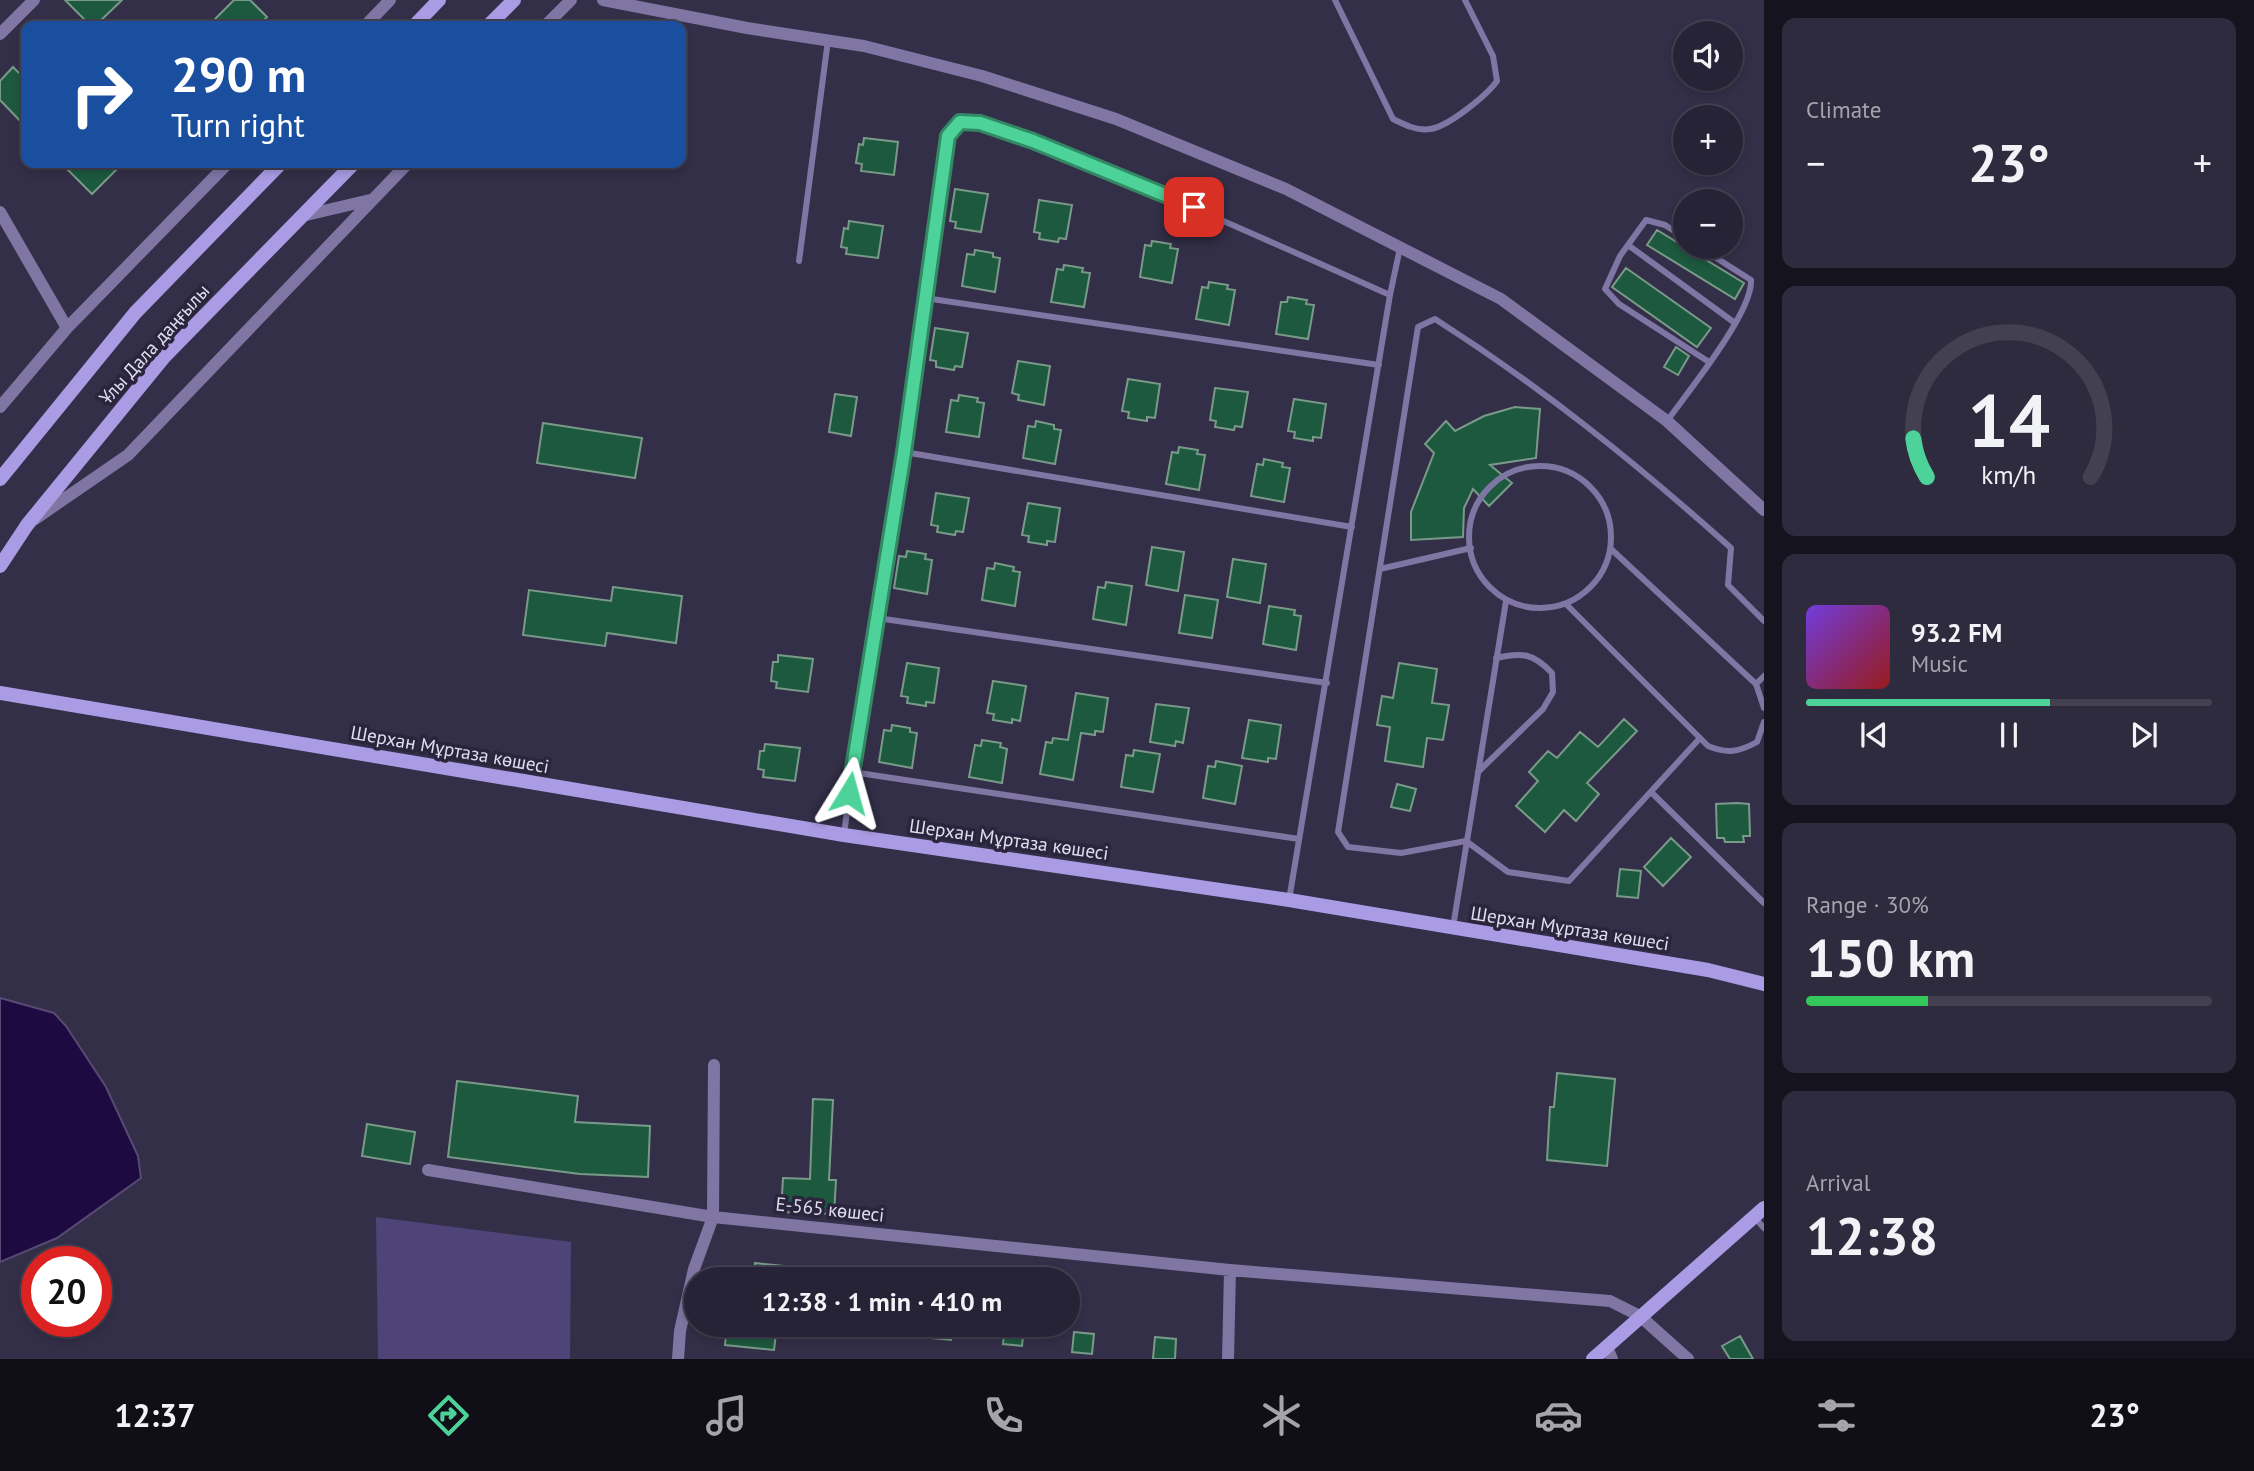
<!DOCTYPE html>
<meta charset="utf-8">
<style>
:root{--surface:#272336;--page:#2f2b3e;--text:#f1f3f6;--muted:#a4a4ad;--line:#434051;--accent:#4dd39a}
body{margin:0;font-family:"PT Sans",sans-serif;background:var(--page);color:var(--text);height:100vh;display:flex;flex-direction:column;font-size:26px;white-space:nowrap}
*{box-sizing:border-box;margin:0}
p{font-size:23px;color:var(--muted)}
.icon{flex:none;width:38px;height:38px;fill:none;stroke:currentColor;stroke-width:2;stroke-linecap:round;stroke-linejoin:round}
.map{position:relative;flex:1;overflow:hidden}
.sheet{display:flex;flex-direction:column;gap:18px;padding:18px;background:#15131e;width:490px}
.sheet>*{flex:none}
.banner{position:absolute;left:21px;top:21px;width:665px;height:147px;border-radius:14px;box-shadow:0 4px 10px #0003,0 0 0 2px var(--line);background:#1a4fa0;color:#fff;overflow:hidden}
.controls{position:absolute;left:1673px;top:21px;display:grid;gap:14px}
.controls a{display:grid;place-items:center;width:70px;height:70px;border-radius:50%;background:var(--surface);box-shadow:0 4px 10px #0003,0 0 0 2px var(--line);font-size:35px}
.speed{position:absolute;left:21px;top:1246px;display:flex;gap:14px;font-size:35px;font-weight:700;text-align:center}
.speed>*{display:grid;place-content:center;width:91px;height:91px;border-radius:50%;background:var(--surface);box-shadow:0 4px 10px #0003,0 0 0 2px var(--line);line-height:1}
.speed .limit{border:10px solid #d22;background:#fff;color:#111}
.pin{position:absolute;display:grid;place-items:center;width:60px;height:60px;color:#fff;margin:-30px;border-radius:14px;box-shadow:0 4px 10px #0006}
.me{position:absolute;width:77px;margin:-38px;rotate:8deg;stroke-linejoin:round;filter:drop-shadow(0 0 5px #0008)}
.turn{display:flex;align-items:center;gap:24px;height:147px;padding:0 35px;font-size:32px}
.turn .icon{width:91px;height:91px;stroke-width:2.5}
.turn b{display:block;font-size:49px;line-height:60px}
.big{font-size:52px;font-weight:700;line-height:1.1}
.sheet .widget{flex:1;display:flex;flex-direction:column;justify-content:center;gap:10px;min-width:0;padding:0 24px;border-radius:14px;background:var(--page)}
.sheet .dial{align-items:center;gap:0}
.dial svg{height:182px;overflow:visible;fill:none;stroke:var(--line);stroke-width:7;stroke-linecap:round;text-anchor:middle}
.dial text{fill:var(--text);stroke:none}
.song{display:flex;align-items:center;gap:21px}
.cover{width:84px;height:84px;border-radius:10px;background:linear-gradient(135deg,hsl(260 70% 55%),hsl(0 70% 35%))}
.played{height:7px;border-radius:4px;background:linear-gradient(90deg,var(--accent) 60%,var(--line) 60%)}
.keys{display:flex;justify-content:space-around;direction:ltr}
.heat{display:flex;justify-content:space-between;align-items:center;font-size:38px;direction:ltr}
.charge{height:10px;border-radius:5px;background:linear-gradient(90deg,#34c759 30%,var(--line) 0)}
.trip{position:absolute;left:684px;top:1267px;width:396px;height:70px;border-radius:35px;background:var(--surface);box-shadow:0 4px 10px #0003,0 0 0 2px var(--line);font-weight:700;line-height:70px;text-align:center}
.tabs{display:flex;height:112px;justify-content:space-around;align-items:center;background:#100e16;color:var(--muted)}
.tabs .icon{width:49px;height:49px}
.tabs .active{color:var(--accent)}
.tabs b{font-size:32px;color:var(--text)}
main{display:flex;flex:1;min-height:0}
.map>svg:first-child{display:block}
.green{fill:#4f4478}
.water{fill:#1d0a40;stroke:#584a74;stroke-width:2}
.building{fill:#1d593f;stroke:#7a9a89;stroke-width:2}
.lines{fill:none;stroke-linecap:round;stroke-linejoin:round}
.lane{stroke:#7f76a4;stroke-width:6}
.street{stroke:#7f76a4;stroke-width:12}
.secondary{stroke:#aa9ce4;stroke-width:14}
.route-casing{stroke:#328964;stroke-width:18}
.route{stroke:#4dd39a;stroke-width:12}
.labels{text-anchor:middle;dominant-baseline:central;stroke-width:7;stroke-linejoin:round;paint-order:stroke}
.street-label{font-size:19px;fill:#e0deee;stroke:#2a253d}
</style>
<main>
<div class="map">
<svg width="1764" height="1359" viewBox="0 0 1764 1359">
<rect width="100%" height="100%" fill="#342f48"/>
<!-- green -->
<path class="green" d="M376,1217L571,1242L570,1359H378Z"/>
<!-- water -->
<path class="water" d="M0,998L54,1013L66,1026L106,1087L138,1156L141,1178L57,1238L0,1262Z"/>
<!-- building -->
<path class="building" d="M65,0H122L95,26H91Z
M234,0H250L267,17L258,26H208Z
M13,67L26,80V127L0,100V81Z
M864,138L898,142L894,175L861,171L862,164L856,163L859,144L863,145Z
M61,163H123L92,194Z
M955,189L988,194L981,232L955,228L956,222L950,221Z
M1039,200L1072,205L1066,239L1059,238L1058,242L1039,239L1040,233L1034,232Z
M849,221L883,226L878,258L846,254L847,248L841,247L844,228L848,229Z
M1657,230L1744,283L1735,299L1647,245Z
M1152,241L1171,244L1170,248L1178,249L1172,283L1140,277L1145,245L1151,246Z
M975,250L993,253V257L1000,258L995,292L962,286L967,254L974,255Z
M1064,265L1083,268L1082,272L1090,273L1084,307L1051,302L1057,269L1063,270Z
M1626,268L1711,328L1697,347L1612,287Z
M1209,282L1228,285L1227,289L1235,290L1229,325L1196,319L1202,287L1208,288Z
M1288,297L1307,300L1306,304L1314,305L1308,339L1276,334L1281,302H1287Z
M935,328L968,333L962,367L955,366L954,370L936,367V361L930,360Z
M1676,347L1689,356L1678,375L1664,367Z
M1018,361L1050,366L1044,405L1018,400L1019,395L1012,393Z
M1128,379L1160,384L1155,418L1147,417V421L1128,418L1129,412L1122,411Z
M1215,388L1248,392L1242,427L1235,426L1234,430L1215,427L1216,421L1210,420Z
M835,394L857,397L851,436L829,432Z
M959,395L978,398L977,402L984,403L979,437L946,432L951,400L958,401Z
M1294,399L1326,404L1321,438L1313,437V441L1294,438L1295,432L1288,431Z
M1515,407L1540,409L1536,458L1490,465L1512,483L1489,506L1473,489L1464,508L1463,537L1411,540V512L1434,453L1425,444L1446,421L1455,431L1484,416Z
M1036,421L1054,425V429L1061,430L1055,464L1023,458L1028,426L1035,427Z
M543,423L642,438L635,478L537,463Z
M1179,447L1198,450L1197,454L1205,455L1199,490L1166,484L1172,452L1178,453Z
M1264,459L1283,463L1282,467L1290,468L1284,502L1251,496L1257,464L1263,465Z
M936,493L969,498L963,532L956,531L955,535L937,532L938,526L931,525Z
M1028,503L1060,508L1055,542L1047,541V545L1028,542L1029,536L1022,535Z
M1152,547L1184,552L1178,591L1146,585Z
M907,551L926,554L925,559L932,560L927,594L894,588L899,556L906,557Z
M1233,559L1266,564L1260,603L1227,597Z
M995,563L1014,567L1013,571L1020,572L1015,606L982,600L987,568L994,569Z
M1106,582L1132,586L1126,625L1093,619L1098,587L1105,588Z
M613,587L682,596L676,643L607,633L605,646L523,635L529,590L611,601Z
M1185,595L1218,600L1212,638L1179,633Z
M1269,606L1295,610L1294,615L1301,616L1296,650L1263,644Z
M778,655L813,659L808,692L776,688L777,682L771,681L773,662H778Z
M907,663L939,668L934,703L926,702V706L907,703L908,697L901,696Z
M1399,663L1437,669L1432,703L1449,705L1443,740L1427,738L1423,767L1385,761L1390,727L1377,725L1382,696L1393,698Z
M993,681L1026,686L1020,721L1012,719V723L993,720L994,714L987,713Z
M1076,693L1108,698L1103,732L1095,731V735L1081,733L1073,780L1040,774L1046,742L1052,743L1053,738L1068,740Z
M1156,704L1189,708L1183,743L1176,741L1175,746L1150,742Z
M1624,719L1637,731L1587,783L1599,794L1576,821L1564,810L1545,832L1516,806L1538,781L1529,772L1548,751L1557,758L1580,732L1598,747Z
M1249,720L1281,725L1276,759L1268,758V762L1242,758Z
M892,725L910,728V732L917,733L912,768L879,762L884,730L891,731Z
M982,740L1001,743L1000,747L1007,749L1002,783L969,777L975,745L981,746Z
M765,744L800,748L795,781L763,777L764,770L758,769L760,751H764Z
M1134,750L1160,754L1153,792L1121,787L1126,755L1133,756Z
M1216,761L1242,766L1235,804L1203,798L1208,766L1215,767Z
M1397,784L1416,789L1410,811L1391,807Z
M1737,803L1749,804L1750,836H1743L1744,842H1725L1724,838H1717L1716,804Z
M1671,838L1691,857L1663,886L1644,867Z
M1620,869L1641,871L1638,898L1617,896Z
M1557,1073L1615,1079L1607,1166L1547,1160L1550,1107H1554Z
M457,1081L578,1096L575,1122L650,1126L648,1177L580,1174L448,1157Z
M813,1099L833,1100L829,1180H836L834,1214L781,1212L783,1178L810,1179Z
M367,1124L415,1132L410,1164L362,1156Z
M755,1263L783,1266L781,1279H754Z
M727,1325H777L774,1350L725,1345Z
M933,1325H953L951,1340L932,1338Z
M1005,1325L1024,1326L1022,1346L1003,1344Z
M1074,1332L1094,1334L1092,1354L1072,1352Z
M1740,1336L1753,1359H1730L1722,1346Z
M1155,1337L1176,1339L1175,1359H1153Z"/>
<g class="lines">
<!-- lane -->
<path class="lane" d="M1335,0L1393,119C1405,125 1417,131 1430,129C1448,127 1487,95 1497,81L1493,56L1465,0
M1685,238L1665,225L1646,220L1620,256L1605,289L1619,304L1709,362
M1628,245L1735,323
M799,261L828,40
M1390,295L1400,248
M925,298L1379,365
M1667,421C1688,392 1753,312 1751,280L1699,247
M904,452L1352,527
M1469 537a71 71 0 1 1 142 0a71 71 0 1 1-142 0Z
M1611,549L1756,684L1764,708
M1380,569L1471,548
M1566,604L1708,746C1727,754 1739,752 1757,742L1764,722
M877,618L1327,683
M1756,684L1764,676
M1700,738L1569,881L1508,872L1466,841L1401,853L1348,847L1338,832L1418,327L1435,319C1543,388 1636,463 1731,548L1728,585L1764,621
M1478,772L1543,709L1553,692L1552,673C1533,653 1522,652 1496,658
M1651,792L1764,903
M844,835L852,772
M1289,900L1390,295C1294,252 1199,209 1101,169C1057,150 1008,123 960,123L948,136L904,452L852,772L1299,839
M1453,927L1506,601
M1755,1218L1764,1228"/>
<!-- street -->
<path class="street" d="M603,0L747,28L864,46L982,76L1116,119L1286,189L1501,299L1667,421L1764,510
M365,26L390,0
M545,26L571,0
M0,34L34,0
M0,212L67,328
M302,216L370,200
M0,407L67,328L228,163
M35,519L128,455L408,163
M428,1170L713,1217L1230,1270L1610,1301L1640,1316L1688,1359
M1607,1347L1612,1359
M678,1359L680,1331L694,1269L713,1217L714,1065
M1228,1359L1230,1270"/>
<!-- secondary -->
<path class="secondary" d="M414,26L439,0
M488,26L514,0
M0,479L135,313L281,163
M0,566L27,525L164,357L354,163
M0,693L844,835L1289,900L1708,970L1764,984
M1593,1359L1764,1208"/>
</g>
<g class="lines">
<defs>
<path id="route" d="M849,793L904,452L948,136L960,122L980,123L1033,141L1194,207"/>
</defs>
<!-- route casing -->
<use href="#route" class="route-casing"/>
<!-- route -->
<use href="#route" class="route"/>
</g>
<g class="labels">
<!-- street labels -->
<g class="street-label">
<text transform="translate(154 344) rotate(-48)">Ұлы Дала даңғылы</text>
<text transform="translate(450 749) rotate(10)">Шерхан Мұртаза көшесі</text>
<text transform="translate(1009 839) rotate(8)">Шерхан Мұртаза көшесі</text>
<text transform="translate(1570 928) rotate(9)">Шерхан Мұртаза көшесі</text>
<text transform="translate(830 1209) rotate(6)">Е-565 көшесі</text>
</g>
</g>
</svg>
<div class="controls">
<a><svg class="icon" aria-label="sound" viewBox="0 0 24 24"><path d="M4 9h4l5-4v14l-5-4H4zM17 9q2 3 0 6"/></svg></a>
<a>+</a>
<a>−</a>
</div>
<div class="speed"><div class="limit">20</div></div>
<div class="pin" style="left:1194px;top:207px;background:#d93025"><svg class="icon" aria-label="arrive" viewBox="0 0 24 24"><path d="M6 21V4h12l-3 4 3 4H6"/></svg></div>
<svg class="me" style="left:849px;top:793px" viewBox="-20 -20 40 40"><path d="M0-17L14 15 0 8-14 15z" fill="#4dd39a" stroke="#fff" stroke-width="4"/></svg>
<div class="trip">12:38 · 1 min · 410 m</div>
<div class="banner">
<div class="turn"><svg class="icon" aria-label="right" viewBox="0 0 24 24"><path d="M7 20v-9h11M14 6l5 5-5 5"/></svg><div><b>290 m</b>Turn right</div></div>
</div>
</div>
<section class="sheet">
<div class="widget"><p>Climate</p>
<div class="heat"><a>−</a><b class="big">23°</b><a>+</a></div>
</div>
<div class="widget dial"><svg viewBox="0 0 100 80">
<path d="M14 69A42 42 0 1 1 86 69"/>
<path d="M14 69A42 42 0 0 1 8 52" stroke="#4dd39a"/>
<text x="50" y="56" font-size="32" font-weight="700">14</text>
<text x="50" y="72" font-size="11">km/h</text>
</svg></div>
<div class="widget">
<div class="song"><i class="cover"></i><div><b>93.2 FM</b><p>Music</p></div></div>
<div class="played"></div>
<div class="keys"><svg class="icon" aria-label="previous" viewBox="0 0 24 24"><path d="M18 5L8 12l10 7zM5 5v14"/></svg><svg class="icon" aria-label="pause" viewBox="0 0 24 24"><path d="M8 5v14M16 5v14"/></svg><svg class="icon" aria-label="next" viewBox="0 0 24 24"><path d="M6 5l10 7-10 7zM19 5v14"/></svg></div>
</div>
<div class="widget"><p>Range · 30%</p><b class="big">150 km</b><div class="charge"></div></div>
<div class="widget"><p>Arrival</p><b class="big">12:38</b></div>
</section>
</main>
<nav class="tabs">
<b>12:37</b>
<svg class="icon active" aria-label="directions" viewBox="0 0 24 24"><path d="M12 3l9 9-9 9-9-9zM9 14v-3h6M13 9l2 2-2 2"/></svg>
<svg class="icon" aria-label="music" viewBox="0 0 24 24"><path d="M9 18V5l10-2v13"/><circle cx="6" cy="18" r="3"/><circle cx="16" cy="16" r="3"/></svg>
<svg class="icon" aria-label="phone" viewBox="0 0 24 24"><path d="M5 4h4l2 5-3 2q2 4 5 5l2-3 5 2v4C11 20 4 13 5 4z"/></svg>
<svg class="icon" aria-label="climate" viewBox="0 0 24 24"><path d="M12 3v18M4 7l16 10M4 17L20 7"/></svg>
<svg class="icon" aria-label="car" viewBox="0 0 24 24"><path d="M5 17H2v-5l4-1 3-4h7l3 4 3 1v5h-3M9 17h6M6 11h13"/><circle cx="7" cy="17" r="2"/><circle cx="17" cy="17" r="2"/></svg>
<svg class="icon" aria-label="filters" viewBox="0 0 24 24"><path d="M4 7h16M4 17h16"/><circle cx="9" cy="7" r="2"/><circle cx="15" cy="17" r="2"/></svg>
<b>23°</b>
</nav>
